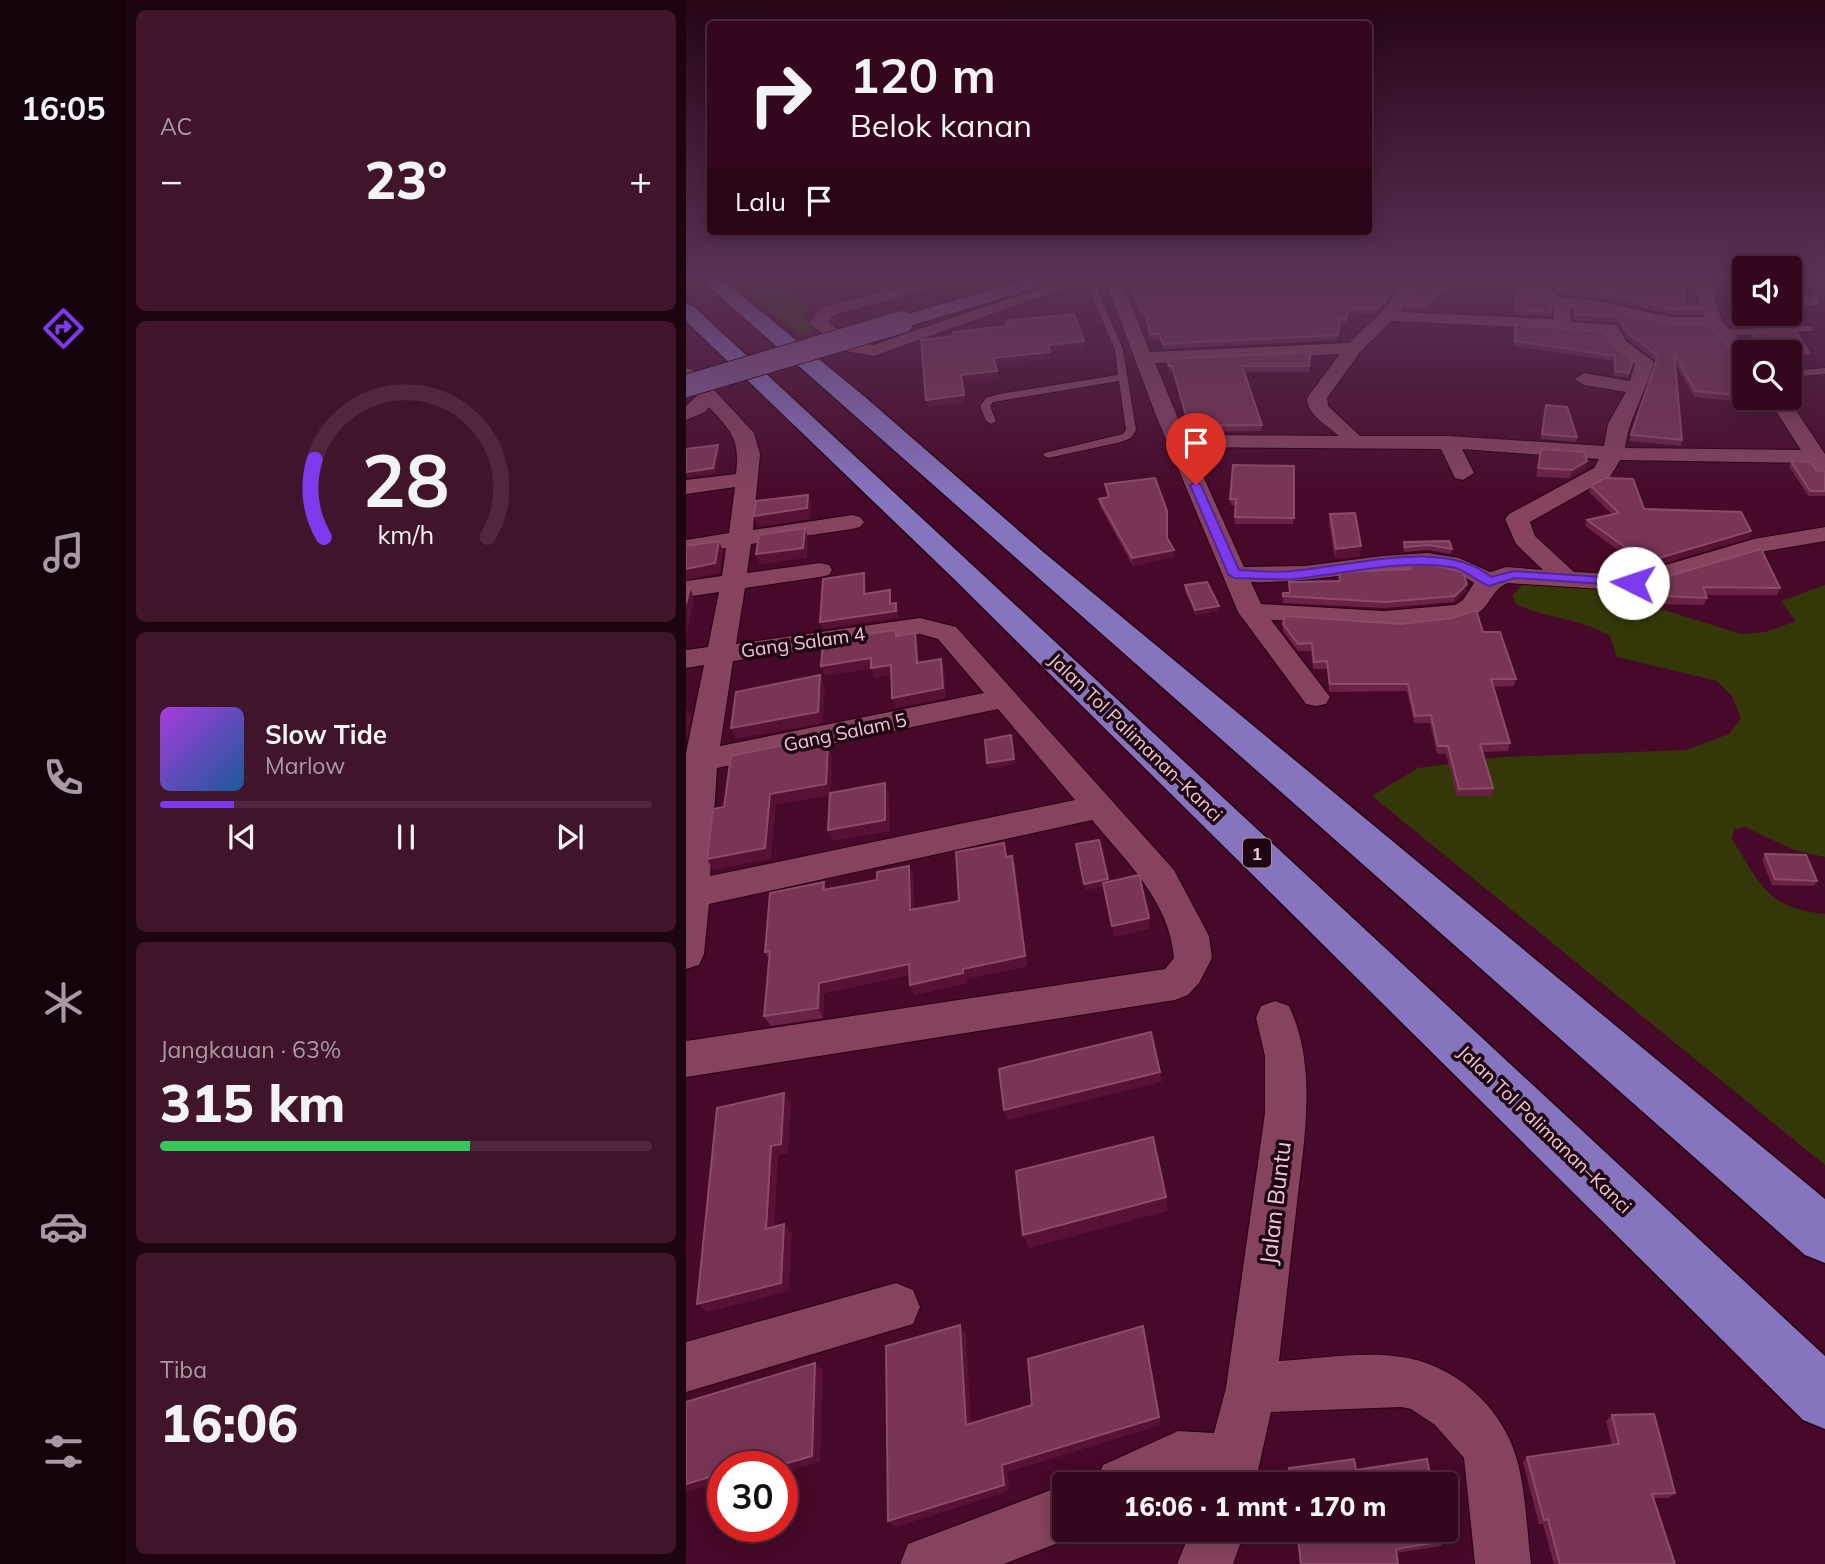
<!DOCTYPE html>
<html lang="id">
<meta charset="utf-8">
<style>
:root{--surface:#35071f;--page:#40152c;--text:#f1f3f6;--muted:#aa99a4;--line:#4f283d;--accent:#7c3aed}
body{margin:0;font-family:Mulish,sans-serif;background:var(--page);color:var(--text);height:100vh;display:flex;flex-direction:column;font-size:26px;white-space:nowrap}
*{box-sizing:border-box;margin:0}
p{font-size:23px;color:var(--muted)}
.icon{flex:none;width:38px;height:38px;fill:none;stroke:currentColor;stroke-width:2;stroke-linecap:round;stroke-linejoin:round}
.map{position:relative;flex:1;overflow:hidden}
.sheet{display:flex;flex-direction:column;gap:10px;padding:10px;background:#1d0411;width:560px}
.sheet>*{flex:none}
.banner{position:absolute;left:21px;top:21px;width:665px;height:214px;border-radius:7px;box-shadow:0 4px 18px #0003,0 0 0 2px var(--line);background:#35071f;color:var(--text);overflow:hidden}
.controls{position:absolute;left:1046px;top:256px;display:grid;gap:14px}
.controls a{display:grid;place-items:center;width:70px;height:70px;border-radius:7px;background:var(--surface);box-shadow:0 4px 18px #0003,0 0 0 2px var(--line);font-size:35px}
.speed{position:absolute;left:21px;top:1451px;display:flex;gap:14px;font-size:35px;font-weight:700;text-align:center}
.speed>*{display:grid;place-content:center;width:91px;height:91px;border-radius:50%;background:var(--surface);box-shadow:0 4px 18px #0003,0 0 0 2px var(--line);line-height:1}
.speed .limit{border:10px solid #d22;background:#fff;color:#111}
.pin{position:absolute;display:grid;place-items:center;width:60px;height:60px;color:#fff;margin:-72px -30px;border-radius:50% 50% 50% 0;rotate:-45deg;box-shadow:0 0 7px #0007}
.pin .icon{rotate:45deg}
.me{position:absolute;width:77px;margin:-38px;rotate:274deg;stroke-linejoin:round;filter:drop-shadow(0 0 5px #0008)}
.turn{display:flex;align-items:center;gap:24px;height:147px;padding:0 28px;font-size:32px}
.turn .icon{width:91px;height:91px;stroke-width:2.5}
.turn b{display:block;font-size:49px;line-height:60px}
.then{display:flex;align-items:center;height:66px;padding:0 28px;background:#0003;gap:14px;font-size:26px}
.big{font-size:52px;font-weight:800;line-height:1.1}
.sheet .card{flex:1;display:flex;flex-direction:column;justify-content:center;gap:10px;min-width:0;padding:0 24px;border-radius:10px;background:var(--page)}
.sheet .dial{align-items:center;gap:0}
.dial svg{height:182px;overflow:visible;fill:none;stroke:var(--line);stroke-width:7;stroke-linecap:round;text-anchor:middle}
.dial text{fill:var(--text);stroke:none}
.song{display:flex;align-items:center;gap:21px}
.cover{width:84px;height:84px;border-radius:10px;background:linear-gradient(135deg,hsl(280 70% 55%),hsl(210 70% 35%))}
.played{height:7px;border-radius:4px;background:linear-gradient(90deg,var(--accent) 15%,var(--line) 15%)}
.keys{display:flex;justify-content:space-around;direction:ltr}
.heat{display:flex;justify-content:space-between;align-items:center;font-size:38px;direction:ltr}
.charge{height:10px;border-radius:5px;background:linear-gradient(90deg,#34c759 63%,var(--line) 0)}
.trip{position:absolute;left:366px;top:1472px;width:406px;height:70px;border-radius:7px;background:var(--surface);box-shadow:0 4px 18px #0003,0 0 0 2px var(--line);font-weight:800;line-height:70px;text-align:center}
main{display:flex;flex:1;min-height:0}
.menu{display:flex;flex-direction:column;width:126px;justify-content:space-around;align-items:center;background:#15030c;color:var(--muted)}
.menu .icon{width:49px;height:49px}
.menu .selected{color:var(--accent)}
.menu b{font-size:32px;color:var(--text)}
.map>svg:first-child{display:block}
.green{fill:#343808}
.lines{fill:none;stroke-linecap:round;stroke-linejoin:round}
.service-casing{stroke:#260011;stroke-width:2}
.minor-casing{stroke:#260011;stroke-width:2}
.primary-casing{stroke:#260011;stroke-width:3}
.motorway-casing{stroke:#260011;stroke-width:3}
.service{fill:#85435f;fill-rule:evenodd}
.minor{fill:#85435f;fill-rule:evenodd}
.primary{fill:#866099;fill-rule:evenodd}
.motorway{fill:#8774bf;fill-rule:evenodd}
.primary-bridge-casing{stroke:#260011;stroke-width:24;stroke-linecap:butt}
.primary-bridge{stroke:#866099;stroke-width:22}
.wall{fill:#6a2346}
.shaded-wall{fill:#561134}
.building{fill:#783555;stroke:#8b4c69;stroke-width:2}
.route{fill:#7c3aed;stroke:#51269a;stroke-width:2}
.labels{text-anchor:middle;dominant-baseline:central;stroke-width:7;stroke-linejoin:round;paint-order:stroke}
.shield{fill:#1e0511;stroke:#b08d9a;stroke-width:2}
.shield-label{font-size:18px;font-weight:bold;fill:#efc7d5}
.street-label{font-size:19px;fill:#efc7d5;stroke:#1e0511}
.near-street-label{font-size:23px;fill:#efc7d5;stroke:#1e0511}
</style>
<main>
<nav class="menu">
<b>16:05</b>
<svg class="icon selected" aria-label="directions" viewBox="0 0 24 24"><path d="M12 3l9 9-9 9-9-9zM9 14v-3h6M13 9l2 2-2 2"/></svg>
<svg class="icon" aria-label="music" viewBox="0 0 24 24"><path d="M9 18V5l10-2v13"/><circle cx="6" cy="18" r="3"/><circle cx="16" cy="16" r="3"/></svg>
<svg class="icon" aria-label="phone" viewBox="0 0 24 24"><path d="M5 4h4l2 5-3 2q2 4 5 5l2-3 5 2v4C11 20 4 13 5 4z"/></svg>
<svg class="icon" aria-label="climate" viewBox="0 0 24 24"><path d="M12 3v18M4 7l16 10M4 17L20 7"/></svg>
<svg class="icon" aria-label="car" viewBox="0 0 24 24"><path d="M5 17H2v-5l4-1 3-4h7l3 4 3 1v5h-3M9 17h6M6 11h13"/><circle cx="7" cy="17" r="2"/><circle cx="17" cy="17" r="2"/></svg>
<svg class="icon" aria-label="filters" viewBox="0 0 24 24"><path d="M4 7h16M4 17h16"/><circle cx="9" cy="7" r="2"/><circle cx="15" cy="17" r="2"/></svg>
</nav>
<section class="sheet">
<div class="card"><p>AC</p>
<div class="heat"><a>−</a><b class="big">23°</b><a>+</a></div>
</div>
<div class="card dial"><svg viewBox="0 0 100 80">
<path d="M14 69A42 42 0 1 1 86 69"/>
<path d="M14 69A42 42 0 0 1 10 35" stroke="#7c3aed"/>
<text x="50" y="56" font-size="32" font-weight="700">28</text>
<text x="50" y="72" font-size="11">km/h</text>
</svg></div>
<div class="card">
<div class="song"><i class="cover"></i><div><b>Slow Tide</b><p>Marlow</p></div></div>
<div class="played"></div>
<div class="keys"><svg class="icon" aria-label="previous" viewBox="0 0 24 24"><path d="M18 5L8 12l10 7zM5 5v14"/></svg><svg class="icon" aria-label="pause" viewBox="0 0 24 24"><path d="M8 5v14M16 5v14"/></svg><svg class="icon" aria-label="next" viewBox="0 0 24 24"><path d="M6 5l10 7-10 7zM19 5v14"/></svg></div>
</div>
<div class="card"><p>Jangkauan · 63%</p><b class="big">315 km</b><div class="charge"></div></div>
<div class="card"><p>Tiba</p><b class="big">16:06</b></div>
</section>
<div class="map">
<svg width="1139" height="1564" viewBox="0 0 1139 1564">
<rect width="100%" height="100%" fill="#470929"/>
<!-- green -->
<path class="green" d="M41,277H87L125,306L118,315L133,329L114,335Z
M839,582L898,585L1055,634L1080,632L1110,621L1095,601L1139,585V857L1108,850L1059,827L1048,829L1046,839C1075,885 1080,908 1139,914V1165L686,796L732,768L817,757L1000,750L1043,734L1055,718L1046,696L1031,681L931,657L924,636C895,618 861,619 830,604L827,595Z"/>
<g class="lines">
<defs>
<path id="service" d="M181,277H189L205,292V296H199Z
M398,277H406L437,350L450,430L445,438L435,442L362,458L357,455L358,453L437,434L440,430L433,381L307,402L304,406L310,421L305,424L300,421L294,406L300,398L313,394L432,375L429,350Z
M1124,326L1127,327V331L1037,336L1033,333L1037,330Z
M1139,368V374L1104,377V371Z"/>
<path id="minor" d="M252,277H278L276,280L148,315L142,322L170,343L187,345L386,277H409L188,356L159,351L123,323L136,307Z
M418,277H434L464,352L663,343L702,306L715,279L723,277H813L845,282L847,277H863L860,286L868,290L871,297L913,301L984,317H1018L1006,277H1022L1036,321L1064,352H1059V362L1053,361L1023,327H984L913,311L884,309L885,322L931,325L940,341L968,362C960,392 943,417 939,448L1115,450L1081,397H1101L1139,454V475L1130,474L1124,463L934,460L924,477L844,522L849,536L888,572L946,575L1068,539L1139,527V541L1080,551L947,591L822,583C805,589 804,609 788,615C726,642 650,621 585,620L644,697L640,704L630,706L620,704L552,612L469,413ZM753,282L786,283L847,292L854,295L857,304L868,307L867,319L715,312L727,285ZM705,321L881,329L919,334L927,348L949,364L944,381L898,373L889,379L898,385L940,392L922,424L918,446L762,436H674L642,406L641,398L674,352ZM654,354L621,398C621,415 641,425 653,436L499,435L469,363ZM504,447L755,449L769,478L777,480L788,473L776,449L913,459L908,468L823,514L819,519L830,544L857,570L820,567L804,572L773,558L742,553L696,556L619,566L558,567ZM742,568L776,575L788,583L777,600L769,605L698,611L575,604L565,582C625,584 682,568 742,568Z
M1127,296L1133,298V304L1104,310V300Z
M0,368L7,370L29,391L68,433L74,454L67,530L166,515L174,517L178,522L174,527L166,529L65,544L61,573L134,563L143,565L146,570L143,575L134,577L59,588L50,644L234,618L270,627L488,870L523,936L526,958L513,983L502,995L489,1000L0,1077V1041L479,969L488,958C484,902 440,861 406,820L23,904L18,954L13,965L0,969V753L18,665L0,668V650L22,647L33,592L0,597V581L36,576L40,548L0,554V540L43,533L49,487L0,494V480L50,474C54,439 46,432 23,407L19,412L0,420V406L11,396L0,384ZM234,634L252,639L298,693L34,746L47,661ZM312,709L389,800L24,876L31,768Z
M589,1001L603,1006C633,1070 617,1144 610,1212C604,1262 599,1311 593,1361C633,1359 676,1351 716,1357C771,1365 819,1410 832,1463C840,1496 841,1531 845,1564H789L778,1458L749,1425L725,1409L715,1407L585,1412L569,1484H409L417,1465L492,1431L528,1433L540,1388L579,1113V1056L570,1018L575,1006Z
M210,1283L227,1290L234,1307L227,1324L0,1392V1342Z
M378,1485V1530H398L372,1543L318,1564H214L222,1544Z
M505,1530H559L547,1564H491Z"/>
<path id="primary" d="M347,277H377L374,281L223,326L216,328L206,322L209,318Z"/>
<path id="motorway" d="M12,277H33L179,397L356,551L1139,1199V1263L1119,1255Z
M0,304L7,306L1139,1356V1429L1117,1420L268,579L0,321Z"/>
</defs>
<!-- service casing -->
<use href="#service" class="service-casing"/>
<!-- minor casing -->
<use href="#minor" class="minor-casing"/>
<!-- primary casing -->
<use href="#primary" class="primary-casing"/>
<!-- motorway casing -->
<use href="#motorway" class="motorway-casing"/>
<!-- service -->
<use href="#service" class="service"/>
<!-- minor -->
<use href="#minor" class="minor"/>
<!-- primary -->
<use href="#primary" class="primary"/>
<!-- motorway -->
<use href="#motorway" class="motorway"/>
<defs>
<path id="primary-bridge" d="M0,386L216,322"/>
</defs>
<!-- primary-bridge casing -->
<use href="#primary-bridge" class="primary-bridge-casing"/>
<!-- primary-bridge -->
<use href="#primary-bridge" class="primary-bridge"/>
</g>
<!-- wall -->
<path class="wall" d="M193,277H235L201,285Z
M471,277H714L700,304L690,314L661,313L660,324H653L651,340L477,349L473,339L464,340L459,317H455L444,285L443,280Z
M829,277H845L843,279Z
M863,277H997L1000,307L1016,309L1014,314H984L914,298L873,295L863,285Z
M764,285L739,310H719V305Z
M832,288L857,302L865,312V316L828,315Z
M1059,295V305H1041L1044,297Z
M888,307L985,324L1059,387V397H1061L1059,402L1008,397L989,363L996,440L995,446L943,441L970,361L942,339L931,322L887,320V312Z
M1045,313L1104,316L1101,324L1049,327L1042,322Z
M829,325L927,346L947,360L942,378L928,376V361L828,346Z
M1065,333L1121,358L1104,352H1084L1063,337Z
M625,352L623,372H558L576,425V431L504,432L487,372H483L481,359Z
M859,409L891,437L890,442L855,439Z
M855,449L899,470L884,478L850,477Z
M1105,461L1139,472V496H1122L1103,466Z
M608,466L607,524H549L550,506L545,505L544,499Z
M419,484L481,539L488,550V557L447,566L414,506L413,499L422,498Z
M905,486L958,509L1065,531L1063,538L958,569L899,526L901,520L926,514L903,492Z
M644,514L675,546L674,556L649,559L643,524Z
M718,542L766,549L765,554L742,550L718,552L717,547Z
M724,565L780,591L768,602L698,608L597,603V593H603V582L653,581V572L723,569Z
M969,580L1094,588L1091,595H1020L1021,598L1018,605L972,604L967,588Z
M499,585L533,606V611L510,615L499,591Z
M597,624L797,632L830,679L828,686L807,687L824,743L822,751L797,752L807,788L805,796H771L760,754H751L744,723H728L721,691L643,692L641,669H627L625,651H612L597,631Z
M321,853V857L326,856L329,866L341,966L280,979L281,983L228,995L223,975L138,993L137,1018L85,1026L78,1016L83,959L79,952L138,882L141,890L191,880L223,866L227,876L228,910L273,901Z
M1079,854L1131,881L1128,886L1086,885L1076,860Z
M926,1415L989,1493L983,1498H967L989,1564H868L857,1524H853L837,1462L841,1457L926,1445L920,1421Z
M610,1530H756L758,1541L755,1546L710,1553L712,1564H614Z"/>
<!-- shaded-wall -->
<path class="shaded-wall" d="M199,277H235L201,285Z
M712,277H714L700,304L690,314V309Z
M765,281L764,285L739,310V306Z
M398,341L399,349L364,352L365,359L310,365L308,358L362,345Z
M1123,353L1121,358L1104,359V355Z
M311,371L313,378L276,382L280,403L242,407L240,400L275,375Z
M32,445L34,450L29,473L0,477V472Z
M901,461L899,470L884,478L886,470Z
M122,495L125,505L124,519L72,527L68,516Z
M119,528L122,538L121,558L74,565L70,554Z
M1065,531L1063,538L958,569L960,562Z
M33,541L37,551L34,573L0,580V569Z
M675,546L674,556L649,559L650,549Z
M488,550V557L447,566L446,558Z
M178,573L180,581V601L178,594Z
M781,584L780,591L768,602L769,596Z
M4,588L8,598L0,637V604Z
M210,603L212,611V618L137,629L134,622Z
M533,606V611L510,615L509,610Z
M229,633L232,642L234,673L231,663Z
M185,658L205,665L208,675L188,678L185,669L139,676L135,666Z
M255,659L258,669L260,698L209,708L206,698Z
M134,675L139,686L137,723L50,739L45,728Z
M0,708L5,717L0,740Z
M325,735L330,764L303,769L301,763Z
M142,745L146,756L145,795L90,805L85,859L27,870L21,859L84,794Z
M199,783L203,794L204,831L147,841L142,830Z
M326,856L329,866L341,966L280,979L281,983L228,995L224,985L277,969Z
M223,866L227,876L228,921L224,910Z
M422,879L423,885L399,890L398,884Z
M463,918L464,929L428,937L426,926Z
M223,964L227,974L138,993L137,1018L132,1008L133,983Z
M474,1072L476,1082L321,1120L318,1110Z
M98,1093L105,1103L102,1153L92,1156L88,1238L80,1229L85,1146Z
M480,1197L482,1211L343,1248L337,1235Z
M98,1224L106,1233L103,1291L21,1312L11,1304Z
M274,1325L280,1334L286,1433L280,1425Z
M457,1326L475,1425L322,1472L323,1491L210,1527L202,1521L316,1465Z
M129,1363L137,1370L134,1462L96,1473V1466H61Z
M37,1473V1482L0,1492V1484Z"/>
<!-- building -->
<path class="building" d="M472,277H712L700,299L690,309L662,308L660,319H654L652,335L477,344L473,334H464L459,312H455L443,280Z
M864,277H997L1000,307L1015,305L1016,309H986L915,293L874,290L864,280Z
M765,281L739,306L719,305L729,283Z
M832,288L847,290L853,293L857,302L866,305L865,312L829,310Z
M1059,295V297H1044Z
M888,307L914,308L985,324H1023L1052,357L1059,387V396L1009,391L988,353L996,440L945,435L972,356L943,334L932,317L889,314Z
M1045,313H1102L1104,316L1052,318Z
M388,314L398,341L362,345L364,352L308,358L311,371L275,375L278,395L240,400L235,340L268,336L267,332L322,326L320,321Z
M829,325L918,332L927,346L947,360L943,373L929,371V356L829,341Z
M1109,330L1123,353L1104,355V352H1092L1065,333Z
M625,352L623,366H556L576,425L503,426L486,366H483L481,359Z
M860,405L881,407L891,437L856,434Z
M32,445L27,468L0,472V449Z
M855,449L898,452L901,461L886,470L852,468Z
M1105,461L1125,462L1130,470L1139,472V491H1124Z
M547,465L608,466V518L549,517L550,499H544Z
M469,478L481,511V538L488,550L446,558L413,499L423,497L419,484Z
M919,478L947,479L958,509L1055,512L1065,531L960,562L901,520L933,513L905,486Z
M122,495L121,508L68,516L70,501Z
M669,513L675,546L650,549L644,514Z
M119,528L117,548L70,554L73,535Z
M33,541L29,563L0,569V546Z
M763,541L766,549L743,545L719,547L718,542Z
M1075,549L1094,588L1017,587L1021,598L975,596L969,580Z
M743,564L777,572L781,584L769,596L699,602L597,596V593H604L603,582L654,581L653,572L725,569L724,565Z
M178,573V594L204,590V604L210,603V611L134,622L137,579Z
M521,582L533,606L509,610L499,585Z
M4,588L0,604V589Z
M790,610L797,632H814L830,679H805L824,743L794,744L807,788L773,789L762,746H752L745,715L729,716L722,684H644L641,661L628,662L626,643L612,644L597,624L599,616L715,624L766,618Z
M210,630V636L229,633L231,663L255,659L257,688L206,698L205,665L185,668V658L135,666L137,640Z
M134,675L132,712L45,728L50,692Z
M325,735L328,759L301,763L299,740Z
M131,738V747L142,745L140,784L84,794L79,848L21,859L27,809L38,807L45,756Z
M199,783V820L142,830L144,793Z
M413,840L422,879L398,884L390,844Z
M318,843L320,857L326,856L339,956L277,969V973L224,985L223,964L133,983L132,1008L78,1016L84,951L79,952L84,893L138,882L137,890L191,880V872L223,866L224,910L273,901L270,852Z
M1079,854L1120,855L1131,881L1089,879Z
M453,875L463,918L426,926L417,883Z
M465,1032L474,1072L318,1110L313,1069Z
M98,1093L95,1144L85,1146L80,1229L98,1224L95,1283L11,1304L31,1108Z
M467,1137L480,1197L337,1235L330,1171Z
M274,1325L280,1425L346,1405L342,1359L457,1326L473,1417L316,1465L318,1485L202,1521L200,1346Z
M129,1363L126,1456L91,1466H83L84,1460L61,1466H37V1473L0,1484V1402Z
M968,1414L989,1493L966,1494L989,1564H874L862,1519L858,1520L841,1457L933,1444L926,1415Z
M668,1459L670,1470L741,1459L746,1484H605L603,1468Z
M611,1530H756L758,1541L710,1549L712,1564H615Z"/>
<!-- sky -->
<linearGradient id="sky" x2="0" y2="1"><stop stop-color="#270517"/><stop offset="0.56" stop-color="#583254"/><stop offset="1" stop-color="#583254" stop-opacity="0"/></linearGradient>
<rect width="1139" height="496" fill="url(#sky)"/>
<!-- route -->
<path class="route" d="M510,482L515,485L553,570C570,571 589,573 606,571C663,567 758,537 805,577L828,571L947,579L953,583L947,586L829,578L803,586C789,581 780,569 765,567C713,559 659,574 608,579C588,580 568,578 548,578L542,574L504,485Z"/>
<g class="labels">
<!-- shield labels -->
<rect class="shield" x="557" y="838.5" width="28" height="29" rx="5"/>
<g class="shield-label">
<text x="571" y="853">1</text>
</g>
<!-- street labels -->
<g class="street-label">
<text transform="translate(117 642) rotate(-8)">Gang Salam 4</text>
<text transform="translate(159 732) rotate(-12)">Gang Salam 5</text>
<text transform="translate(450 737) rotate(44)">Jalan Tol Palimanan–Kanci</text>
<text transform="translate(859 1129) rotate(44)">Jalan Tol Palimanan–Kanci</text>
</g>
<!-- near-street labels -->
<g class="near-street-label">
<text transform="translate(589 1203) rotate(-83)">Jalan Buntu</text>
</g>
</g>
</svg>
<div class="controls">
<a><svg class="icon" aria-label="sound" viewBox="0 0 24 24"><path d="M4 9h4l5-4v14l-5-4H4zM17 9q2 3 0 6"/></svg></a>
<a><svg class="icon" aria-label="search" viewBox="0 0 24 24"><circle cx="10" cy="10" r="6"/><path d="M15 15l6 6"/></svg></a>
</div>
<div class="speed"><div class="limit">30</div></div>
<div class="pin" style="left:510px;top:485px;background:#d93025"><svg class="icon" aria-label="arrive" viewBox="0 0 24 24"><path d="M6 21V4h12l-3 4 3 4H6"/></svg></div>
<svg class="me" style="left:947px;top:583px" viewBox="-20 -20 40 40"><circle r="19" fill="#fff"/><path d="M0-13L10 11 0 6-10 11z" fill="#7c3aed"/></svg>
<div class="trip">16:06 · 1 mnt · 170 m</div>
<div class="banner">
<div class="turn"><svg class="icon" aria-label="right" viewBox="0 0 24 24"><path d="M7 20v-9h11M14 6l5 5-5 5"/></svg><div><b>120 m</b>Belok kanan</div></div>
<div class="then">Lalu<svg class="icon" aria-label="arrive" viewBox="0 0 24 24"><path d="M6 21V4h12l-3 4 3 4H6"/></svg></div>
</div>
</div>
</main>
